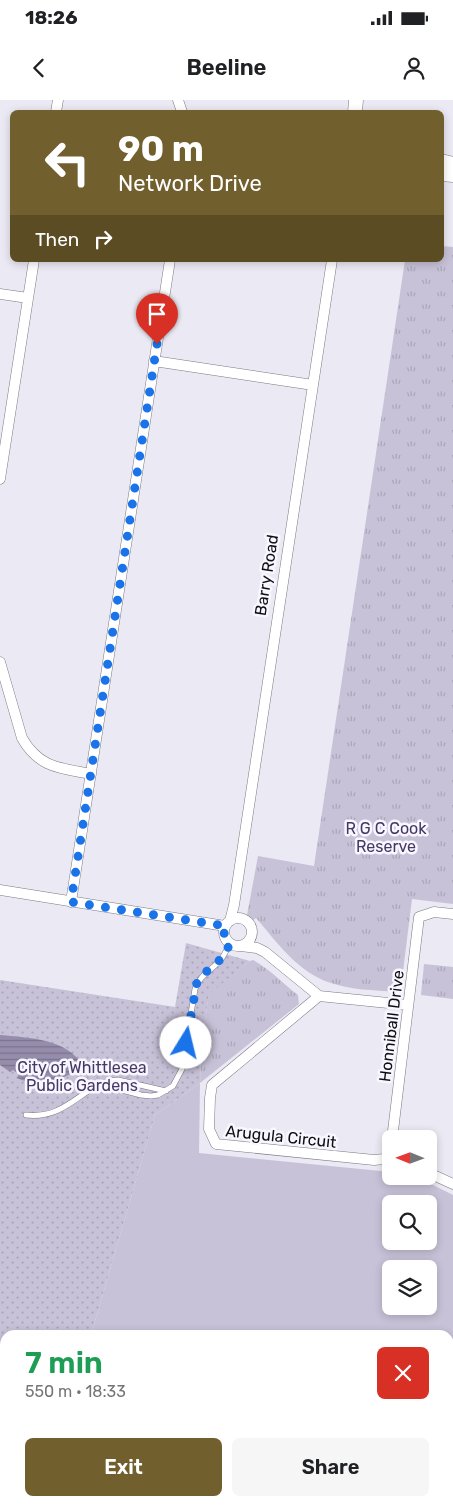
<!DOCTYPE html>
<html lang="en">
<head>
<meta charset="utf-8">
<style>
	:root { --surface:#fff; --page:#f6f6f6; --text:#202124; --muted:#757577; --accent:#725f2e }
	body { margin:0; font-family:Rubik,sans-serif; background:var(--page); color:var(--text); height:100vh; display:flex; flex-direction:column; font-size:19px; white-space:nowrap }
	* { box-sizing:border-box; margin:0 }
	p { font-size:16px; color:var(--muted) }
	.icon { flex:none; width:28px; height:28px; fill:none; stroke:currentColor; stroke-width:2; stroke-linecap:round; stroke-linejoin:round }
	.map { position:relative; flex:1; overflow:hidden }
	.details { position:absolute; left:0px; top:1230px; width:454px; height:176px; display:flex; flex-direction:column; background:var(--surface); border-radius:15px 15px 0 0; box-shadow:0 2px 8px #0003 }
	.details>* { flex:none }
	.hud { position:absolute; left:10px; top:10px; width:434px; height:152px; border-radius:8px; box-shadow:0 2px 8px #0003; background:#725f2e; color:#fff; overflow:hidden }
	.needle { width:32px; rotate:271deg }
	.fabs { position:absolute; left:382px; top:1030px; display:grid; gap:10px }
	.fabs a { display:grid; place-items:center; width:55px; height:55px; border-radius:8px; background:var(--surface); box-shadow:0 2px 8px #0003; font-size:25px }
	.pin { position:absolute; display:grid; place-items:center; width:42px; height:42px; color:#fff; margin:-51px -21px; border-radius:50% 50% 50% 0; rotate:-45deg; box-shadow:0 0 5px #0007 }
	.pin .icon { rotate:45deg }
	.me { position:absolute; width:55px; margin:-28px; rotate:9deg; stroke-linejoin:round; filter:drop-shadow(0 0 4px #0008) }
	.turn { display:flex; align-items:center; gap:18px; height:105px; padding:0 25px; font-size:22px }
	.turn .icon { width:65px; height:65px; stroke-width:2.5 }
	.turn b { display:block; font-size:35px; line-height:42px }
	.then { display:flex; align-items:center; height:48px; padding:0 25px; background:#0003; gap:10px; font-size:19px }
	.round { display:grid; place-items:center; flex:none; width:52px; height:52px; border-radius:8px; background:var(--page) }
	.head { display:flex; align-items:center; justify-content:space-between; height:85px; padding:0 25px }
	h1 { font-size:30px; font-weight:600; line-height:38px; color:#1e9e55 }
	.cta { display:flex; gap:10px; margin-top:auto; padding:10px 25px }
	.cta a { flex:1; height:58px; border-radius:8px; background:var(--accent); color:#fff; font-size:20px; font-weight:600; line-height:58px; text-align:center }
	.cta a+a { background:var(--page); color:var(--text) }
	.status { display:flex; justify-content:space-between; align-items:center; height:35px; padding:0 25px; background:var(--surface); direction:ltr }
	.status svg { height:14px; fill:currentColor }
	header { display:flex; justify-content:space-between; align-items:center; height:65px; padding:0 25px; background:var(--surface); font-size:22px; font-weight:600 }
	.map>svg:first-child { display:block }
</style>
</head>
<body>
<div class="status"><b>18:26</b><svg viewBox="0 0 49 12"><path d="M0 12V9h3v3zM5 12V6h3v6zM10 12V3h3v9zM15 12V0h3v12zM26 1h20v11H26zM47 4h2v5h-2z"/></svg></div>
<header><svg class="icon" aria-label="back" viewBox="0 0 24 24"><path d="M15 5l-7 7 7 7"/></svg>Beeline<svg class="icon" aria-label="person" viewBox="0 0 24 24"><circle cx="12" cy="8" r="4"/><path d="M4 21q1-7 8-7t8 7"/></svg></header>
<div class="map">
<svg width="453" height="1406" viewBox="0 0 453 1406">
	<defs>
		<pattern id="park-tufts" width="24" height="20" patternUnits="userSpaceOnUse" patternTransform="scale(1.25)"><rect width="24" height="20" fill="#c8c2d8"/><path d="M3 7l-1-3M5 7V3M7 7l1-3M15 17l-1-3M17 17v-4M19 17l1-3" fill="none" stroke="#aba6b8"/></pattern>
		<pattern id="garden-dots" width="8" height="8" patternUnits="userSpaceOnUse" patternTransform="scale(1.25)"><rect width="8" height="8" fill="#c8c2d8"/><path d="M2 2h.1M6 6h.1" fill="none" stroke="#aba6b8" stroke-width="1.8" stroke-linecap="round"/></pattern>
		<pattern id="water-rules" width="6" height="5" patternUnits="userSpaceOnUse" patternTransform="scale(1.25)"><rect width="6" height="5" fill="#968dac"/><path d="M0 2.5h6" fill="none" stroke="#79728b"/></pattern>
	</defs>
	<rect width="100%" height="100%" fill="#ebe9f3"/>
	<!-- grass -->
	<path fill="#c8c2d8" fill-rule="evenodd" d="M200,983l-1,70 192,19v4h24l38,19v269l-4,1v-130h-358l64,-220zM391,1104h38v37h-38zM391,1169h38v37h-38z
		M5,1350v51h304l-22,5h-287v-51z"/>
	<!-- park -->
	<path fill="url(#park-tufts)" d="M441,146l12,1v657l-41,-5 -11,89 -5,4c-22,-2 -45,-2 -65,-9 -33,-10 -54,-41 -75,-65l-11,8 13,-70 56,10 91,-606h36z
		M253,860c17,9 30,24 45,35l1,9 -99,79 1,-34 8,-56 41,-32z
		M424,864l29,3v32l-32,-4z"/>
	<!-- garden -->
	<path fill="url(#garden-dots)" d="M186,843l64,18 -41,33 -8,55 -1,34 -45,32 -64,220h-86v115l-5,5v-475l175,27z"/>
	<!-- water -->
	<path fill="url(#water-rules)" d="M0,935c30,3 67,3 84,32 -22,12 -42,22 -67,11l2,-4 -6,-4 -3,2 -10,-7z"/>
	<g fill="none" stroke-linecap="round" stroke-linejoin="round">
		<defs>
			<path id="lane" d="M99,987l15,1 27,7 10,1 7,-1 15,-9 9,-17 13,-80c5,-15 18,-19 27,-31 3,-4 5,-10 8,-14
				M26,1015c43,5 57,-33 92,-35l48,11"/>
			<path id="street" d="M178,0l4,12
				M56,12l2,-12
				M0,194l28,4
				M154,261l159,24
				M0,379l34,-219
				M0,562l22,76c17,30 38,30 69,36
				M0,790l225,36
				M71,802l99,-642
				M224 832a14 14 0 1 1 28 0a14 14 0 1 1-28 0Z
				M230,821l4,-16 98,-645
				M241,846l16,2 8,4 54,44 89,9
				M319,896l-107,89 -2,13 -1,31 7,15 158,16 10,-1 7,-3
				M392,1039l27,-222 15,-5 19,2
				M429,1073l24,11"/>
			<path id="secondary" d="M355,12l1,-12
				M441,61l12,3
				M441,74l12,1"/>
			<path id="highway" d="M449,1391l4,-2
				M398,1406l17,-5"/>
		</defs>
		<!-- lane casing -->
		<use href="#lane" stroke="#7b7982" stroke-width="6"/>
		<!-- street casing -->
		<use href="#street" stroke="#7b7982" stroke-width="11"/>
		<!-- secondary casing -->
		<use href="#secondary" stroke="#7b7982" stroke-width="15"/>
		<!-- highway casing -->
		<use href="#highway" stroke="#7b7982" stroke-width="20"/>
		<!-- lane -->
		<use href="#lane" stroke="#fff" stroke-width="5"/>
		<!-- street -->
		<use href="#street" stroke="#fff" stroke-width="10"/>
		<!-- secondary -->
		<use href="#secondary" stroke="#fff" stroke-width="14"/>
		<!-- highway -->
		<use href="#highway" stroke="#fff" stroke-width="19"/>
	</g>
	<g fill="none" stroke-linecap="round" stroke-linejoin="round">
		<!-- route -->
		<path stroke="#1a73e8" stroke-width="9" stroke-dasharray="0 16.2" d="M157,244l-86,558 155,24 -2,8 6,10 -8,14 -16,14 -9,10 -11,61"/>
	</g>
	<g text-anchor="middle" stroke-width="5" stroke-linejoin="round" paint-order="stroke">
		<!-- street labels -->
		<g font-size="16" fill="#0e0e11" stroke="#f8f6fe">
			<text transform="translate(266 475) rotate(-81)" y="6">Barry Road</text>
			<text transform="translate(391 926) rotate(-83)" y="6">Honniball Drive</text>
			<text transform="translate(281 1036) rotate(6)" y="6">Arugula Circuit</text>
		</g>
		<!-- park labels -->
		<g font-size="16" fill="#463764" stroke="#f8f6fe">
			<text x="386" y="734">R G C Cook<tspan x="386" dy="18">Reserve</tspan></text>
			<text x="82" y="973">City of Whittlesea<tspan x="82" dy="18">Public Gardens</tspan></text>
		</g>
	</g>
</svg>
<div class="fabs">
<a><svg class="needle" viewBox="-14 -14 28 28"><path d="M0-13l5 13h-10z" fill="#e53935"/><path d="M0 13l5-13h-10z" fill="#757577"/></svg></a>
<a><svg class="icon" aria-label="search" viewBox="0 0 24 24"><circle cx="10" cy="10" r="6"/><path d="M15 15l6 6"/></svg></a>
<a><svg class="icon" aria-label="layers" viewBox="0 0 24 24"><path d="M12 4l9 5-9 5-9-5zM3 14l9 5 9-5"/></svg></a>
</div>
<div class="pin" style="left:157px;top:244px;background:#d93025"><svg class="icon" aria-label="arrive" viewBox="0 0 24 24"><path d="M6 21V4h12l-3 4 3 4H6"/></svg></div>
<svg class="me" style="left:186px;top:943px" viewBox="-20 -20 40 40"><circle r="19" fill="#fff"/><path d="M0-13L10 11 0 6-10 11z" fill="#1a73e8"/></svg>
<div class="hud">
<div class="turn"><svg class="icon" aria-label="left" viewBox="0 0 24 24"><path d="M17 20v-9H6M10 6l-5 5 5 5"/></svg><div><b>90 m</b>Network Drive</div></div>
<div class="then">Then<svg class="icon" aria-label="right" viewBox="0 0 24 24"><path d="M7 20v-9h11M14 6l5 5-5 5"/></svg></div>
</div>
<section class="details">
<div class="head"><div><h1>7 min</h1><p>550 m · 18:33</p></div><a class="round" style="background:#d93025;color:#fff"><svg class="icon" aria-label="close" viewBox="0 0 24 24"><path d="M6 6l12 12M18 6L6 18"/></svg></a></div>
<div class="cta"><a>Exit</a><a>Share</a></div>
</section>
</div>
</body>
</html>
